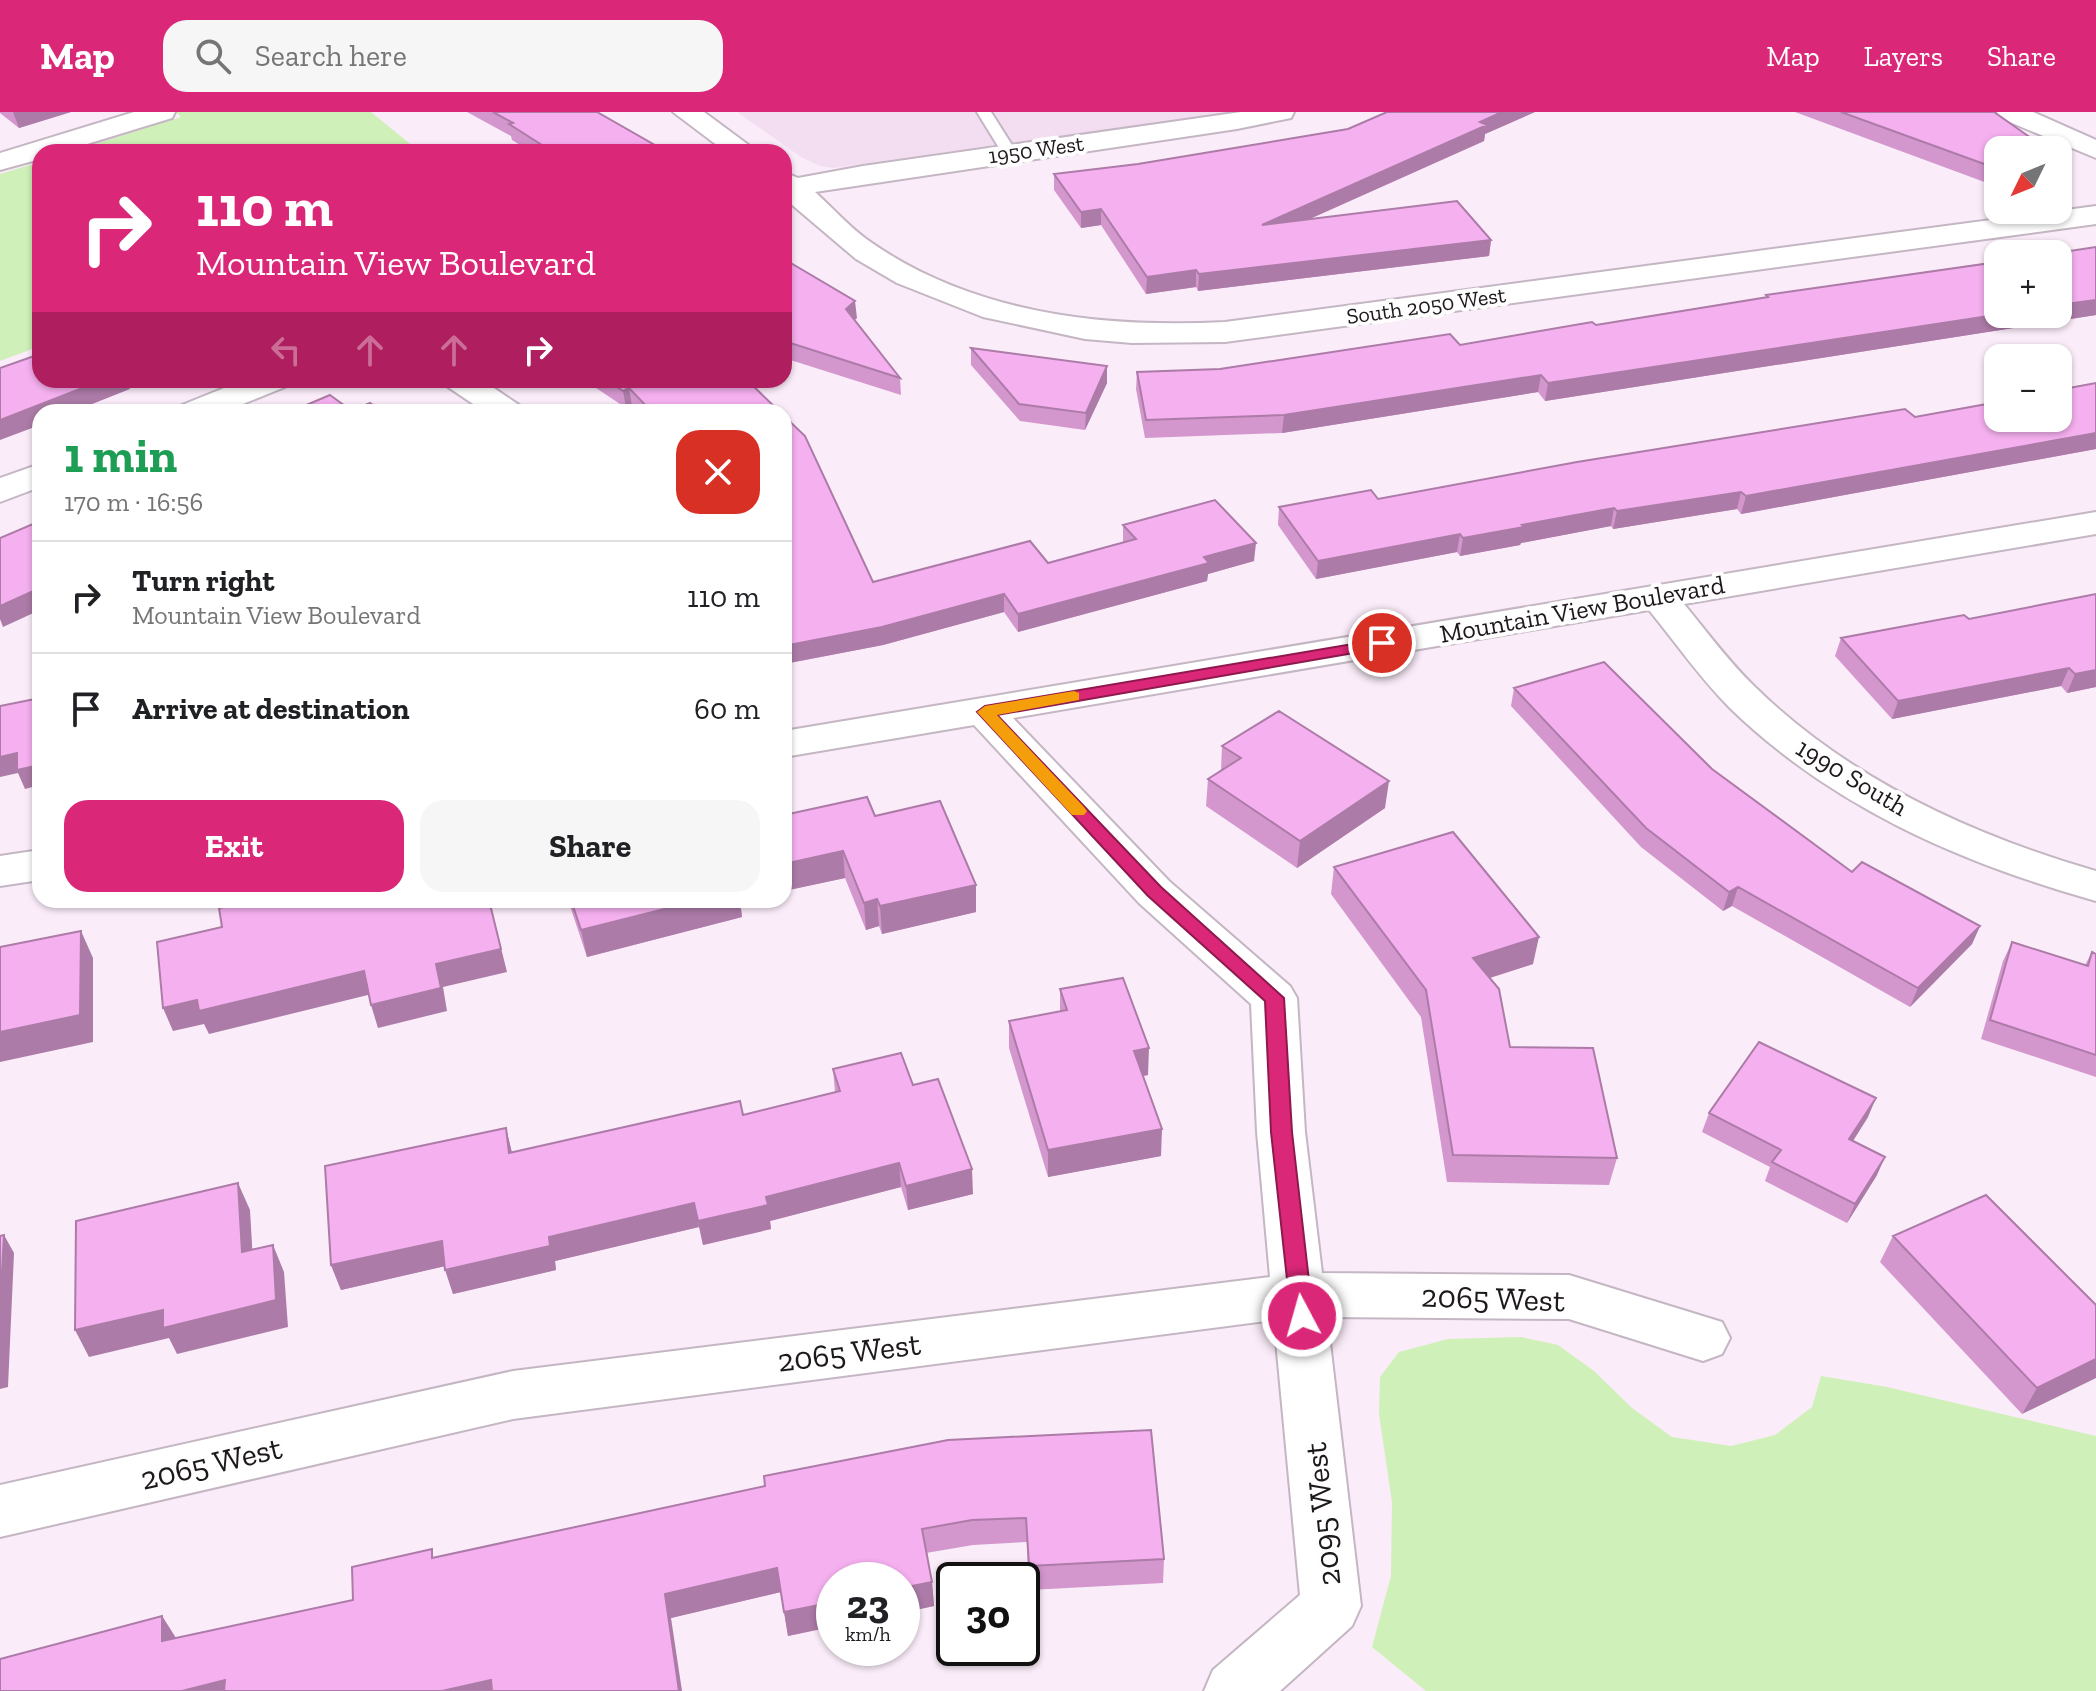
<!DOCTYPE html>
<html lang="en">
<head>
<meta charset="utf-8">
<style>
	:root { --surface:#fff; --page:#f6f6f6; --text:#202124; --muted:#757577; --line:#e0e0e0; --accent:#db2777 }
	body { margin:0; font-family:"Zilla Slab",serif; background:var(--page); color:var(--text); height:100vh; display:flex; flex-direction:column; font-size:30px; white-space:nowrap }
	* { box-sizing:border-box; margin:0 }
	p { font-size:26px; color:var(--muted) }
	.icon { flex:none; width:44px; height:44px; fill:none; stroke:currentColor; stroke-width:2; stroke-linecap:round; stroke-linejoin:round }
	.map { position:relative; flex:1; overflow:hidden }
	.drawer { position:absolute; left:32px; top:292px; width:760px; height:504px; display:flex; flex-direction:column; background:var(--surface); border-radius:24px; box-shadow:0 2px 6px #0004 }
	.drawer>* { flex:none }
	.hud { position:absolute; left:32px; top:32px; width:760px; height:244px; border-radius:24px; box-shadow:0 2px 6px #0004; background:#db2777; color:#fff; overflow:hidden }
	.needle { width:52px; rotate:227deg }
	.tools { position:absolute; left:1984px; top:24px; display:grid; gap:16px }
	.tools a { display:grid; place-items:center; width:88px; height:88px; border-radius:16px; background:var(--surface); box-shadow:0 2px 6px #0004; font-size:40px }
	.speed { position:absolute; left:816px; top:1450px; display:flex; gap:16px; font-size:40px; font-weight:700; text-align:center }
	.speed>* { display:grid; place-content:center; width:104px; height:104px; border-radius:50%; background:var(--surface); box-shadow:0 2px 6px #0004; line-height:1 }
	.speed small { font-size:20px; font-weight:400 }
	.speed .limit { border:4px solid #111; border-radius:12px; background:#fff; color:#111 }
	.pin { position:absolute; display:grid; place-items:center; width:68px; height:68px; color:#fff; margin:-34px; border:4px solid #fff; border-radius:50%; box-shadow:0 2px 8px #0007 }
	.me { position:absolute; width:88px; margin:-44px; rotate:354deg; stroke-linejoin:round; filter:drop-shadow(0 0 6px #0008) }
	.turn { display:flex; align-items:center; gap:28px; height:168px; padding:0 32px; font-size:36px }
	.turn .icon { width:104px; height:104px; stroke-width:2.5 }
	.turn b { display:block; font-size:56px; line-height:68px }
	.lanes { display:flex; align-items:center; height:76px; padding:0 32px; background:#0003; justify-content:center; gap:40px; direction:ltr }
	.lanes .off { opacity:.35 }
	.round { display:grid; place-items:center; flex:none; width:84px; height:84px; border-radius:24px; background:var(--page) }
	.summary { display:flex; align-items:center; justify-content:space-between; height:136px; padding:0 32px }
	h1 { font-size:48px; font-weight:800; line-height:60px; color:#1e9e55 }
	.primary-button { display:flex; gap:16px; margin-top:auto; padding:16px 32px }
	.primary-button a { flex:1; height:92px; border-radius:24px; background:var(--accent); color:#fff; font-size:32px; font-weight:800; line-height:92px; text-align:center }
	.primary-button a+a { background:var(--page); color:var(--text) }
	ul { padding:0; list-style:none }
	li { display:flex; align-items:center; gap:24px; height:112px; padding:0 32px; border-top:2px solid var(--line) }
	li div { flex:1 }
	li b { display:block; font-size:30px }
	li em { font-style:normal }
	header { display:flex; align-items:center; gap:48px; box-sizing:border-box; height:112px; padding:0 40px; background:var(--accent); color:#fff }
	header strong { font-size:38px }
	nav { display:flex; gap:44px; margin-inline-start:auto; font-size:28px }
	.search { width:560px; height:72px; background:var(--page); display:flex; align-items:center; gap:20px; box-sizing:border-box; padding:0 28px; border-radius:24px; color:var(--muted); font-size:30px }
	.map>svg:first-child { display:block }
</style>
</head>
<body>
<header>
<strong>Map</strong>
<div class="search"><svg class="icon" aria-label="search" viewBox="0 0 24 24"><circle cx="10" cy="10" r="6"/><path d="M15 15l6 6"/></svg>Search here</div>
<nav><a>Map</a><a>Layers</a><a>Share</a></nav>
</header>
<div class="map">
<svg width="2096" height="1579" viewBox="0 0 2096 1579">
	<rect width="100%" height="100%" fill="#faecf9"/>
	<!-- built -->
	<path fill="#f3def1" d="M737,0h494l-397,56 -14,-2 -19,-9z"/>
	<!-- green -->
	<path fill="#cff0b8" d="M176,0h195l49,40h-350l111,-35z
		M40,50v184l-40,15v-187z
		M1521,1225l37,8 36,26 38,37 40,29 59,9 44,-11 37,-28 9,-31 66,11 209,49v255h-670l-54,-44 19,-71 1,-74 -13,-88 1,-37 19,-25 49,-13z"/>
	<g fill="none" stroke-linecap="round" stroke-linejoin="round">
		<defs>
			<path id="lane" d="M977,0h14l26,41 -3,3h-10z"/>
			<path id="street" d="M134,0h41l-3,6 -111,34h-21v7l-40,11v-17z
				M673,0h31l54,40h-32z
				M1241,0h53l-3,6 -54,11 -422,63c18,16 34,35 54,49 104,73 233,87 356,81l871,-116v18l-871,118 -93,1 -47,-4 -102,-22 -86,-34 -41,-24 -72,-61v-26l14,6 65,-12z
				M1997,0h36l63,28v18l-96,-40z
				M244,268h45l-4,7 -62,25h-46l5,-7z
				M444,268h38l37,25 5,7h-39l-37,-25z
				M40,352v23l-40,15v-24z
				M2096,400v22l-412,70c23,28 45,58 71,83 94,92 216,148 341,184v30c-135,-38 -264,-94 -366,-193 -30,-30 -54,-65 -81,-98l-636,108 156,163 121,105 7,12 8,134 17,141 247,2 153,47 8,16 -8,16 -19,7 -134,-42 -242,-2 34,289 -9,20 -72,65h-76l9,-21 87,-75 -26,-275 -761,99 -513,118v-52l513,-114 757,-94 -13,-145 -6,-128 -112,-101 -165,-178 -190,32v-26z
				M40,738v30l-40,6v-30z"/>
		</defs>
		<!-- lane casing -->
		<use href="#lane" stroke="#c4b6c3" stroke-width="4"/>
		<!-- street casing -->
		<use href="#street" stroke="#c4b6c3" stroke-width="4"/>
		<!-- lane -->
		<use href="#lane" fill="#fff" fill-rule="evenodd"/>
		<!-- street -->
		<use href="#street" fill="#fff" fill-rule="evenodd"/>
	</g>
	<!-- wall -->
	<path fill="#d397ce" d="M0,0h71l-52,16 -19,-15z
		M467,0h130l70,40h-136l-19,-12 -1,-4z
		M1387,0h148l-50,22 -1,7 -174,78 181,21 -2,16 -291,35 -2,-4 -50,7 -45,-69 -20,3 -27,-38v-16l84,-10 210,-35z
		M1795,0h199l4,38v37z
		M2096,135v68l-551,86 -7,-9 -256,41 -137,5 -9,-49 1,-17 83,-3 240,-24 136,-20 170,-28v-2z
		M784,147l73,59 -3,2 46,58 1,17 -117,-37z
		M971,236l136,18v17l-22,47 -65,-9 -49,-56z
		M584,268h163l33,32h-142l-6,-6 -6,2z
		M2096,271v66l-355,65 -4,-5 -124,20 -2,-3 -90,17 -1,2 -60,11 -3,-4 -141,27 -38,-54 1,-18 99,-8 537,-82z
		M784,304l89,166 175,-19 75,-20v-18l131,36 -46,13 -1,7 -189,51 -14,-20 -121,33 -99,19z
		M2096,482v93l-29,6 -6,-7 -169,33 -57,-63 6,-18 128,-19z
		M1514,576l198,81 140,103 128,54 -8,18 -62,63 -178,-101 -9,5 -82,-64 -130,-141z
		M1222,634l163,62 -88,60 -91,-62 2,-27 13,-8z
		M784,703l91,1 101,96 -94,22 -3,-8 -13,4 -21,-52 -61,13z
		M1334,755l199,97 -44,14 21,69 107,111 -8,27 -162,-3 -26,-165 -90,-123z
		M568,788h177l-5,1 2,16 -155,40z
		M2012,830l73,23 7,-13 4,2v123l-115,-38 22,-78z
		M1060,877l88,86 -5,1 18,80 -113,21 -39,-129v-27l51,-10z
		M833,957l80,16 60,109 -65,16 -7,-23 -131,34 1,8 -68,16 -4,-18 -144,34 1,9 -103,24 -8,-28 -104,24 -10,-25 175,-137 6,25 231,-38 92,-23z
		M1709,1001l159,4 -15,24 24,34 -30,48 -82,-42 5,-14 -68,-35z
		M1893,1124l203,69 -74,109 -142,-152z
		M948,1328l216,119 -1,24 -134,7 -2,-48 -54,3 -47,8 6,29 2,24 -146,30 -7,-44 -110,26 -671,73 162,-75 14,22 177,-38 82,-43 330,-71z"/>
	<!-- shaded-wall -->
	<path fill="#ac7ba7" d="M13,0h58l-52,16z
		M1502,0h33l-50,22 -1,7 -224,100 2,-16z
		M2067,51l-6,16 -3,1v-16z
		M1101,97v16l-20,3v-16z
		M1491,128l-2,16 -291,35 1,-17z
		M1196,158v17l-50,7 1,-17z
		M2096,188v15l-551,86 3,-18 454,-69h56v-9z
		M855,189l2,17 -10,8 -1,-17z
		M1107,254v17l-22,47 1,-17z
		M1541,263l-3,17 -256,41 2,-18z
		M103,268h24l3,9 -58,23h-32v13l-40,15v-20z
		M629,276l3,18 -6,2 -3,-17z
		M2096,321v16l-355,65 5,-18z
		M1741,380l-4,17 -124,20 4,-18z
		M1614,396l-3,18 -90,17 -1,2 -60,11 3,-18 59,-13z
		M1460,422l-3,18 -141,27 2,-18z
		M1256,431l-2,18 -46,13 -1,7 -189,51v-18l186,-57z
		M40,476v22l-37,17 -3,-8v-13z
		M1004,482v18l-121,33 -99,19v-18z
		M2069,556l-8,18 -169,33 6,-18z
		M2096,558v17l-29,6 8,-19z
		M17,641l23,12v20l-15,4 -7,-16 -18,4v-20z
		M1389,669l-4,27 -88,60 3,-27z
		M843,739l2,27 -61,13v-27z
		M976,773v27l-94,22 -2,-28z
		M1738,775l-6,19 -9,5 6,-19z
		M877,787l2,27 -13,4 -2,-27z
		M489,788l18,72 -64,15 4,24 -69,17 -7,-23 65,-41z
		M700,788h45l-5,1 2,16 -155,40 -6,-27z
		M1980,814l-8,18 -62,63 8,-19z
		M81,819l12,27v84l-93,20v-30z
		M1539,825l-6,27 -65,21 5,-27z
		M364,859l8,23 -163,40 -5,-10 -31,7 -10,-23 34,-8z
		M1149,936l-1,27 -15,3 1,-27z
		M1876,986l-8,19 -26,41 7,-19z
		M506,1016l6,25h-3z
		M1162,1017l-1,27 -113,21v-27z
		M1885,1045l-8,18 -30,48 8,-19z
		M899,1051l2,24 -131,34 1,8 -68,16 -5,-24 68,-24z
		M972,1057l1,25 -65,16 -2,-24z
		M238,1071l12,27 4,69 -12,-27z
		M694,1091l5,24 -144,34 1,9 -103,24 -8,-24 104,-33z
		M4,1123l10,18 -6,134 -8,2v-80z
		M442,1129l8,24 -109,25 -10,-25z
		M273,1133l11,27 4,55 -111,27 -8,-16 -80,19 -14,-27z
		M2096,1247v19l-74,36 15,-26z
		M777,1456l4,24 -110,26 11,73h-3l-14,-97z
		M932,1470l2,24 -32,7v-25z
		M834,1490v24l-46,10 -4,-24z
		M162,1504l15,24 -15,1z
		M225,1568l6,11h-49z
		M491,1568l4,11h-53z"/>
	<!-- building -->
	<path fill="#f5b0ef" stroke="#ac7ba7" stroke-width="2" d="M493,0h104l70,40h-114l-44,-28 4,-1z
		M1387,0h115l-22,10 7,3 -225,100 195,-24 34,39 -292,34 -3,-4 -49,7 -46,-68 -20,3 -27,-38 84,-10 210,-35z
		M1841,0h153l54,38h-50v19z
		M2058,45l9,6 -9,1z
		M2096,135v53l-38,5v-51h-8z
		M784,147l71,42 -9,8 54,69 -116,-37z
		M1998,150v52h4l-454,69 -7,-8 -257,40 -138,5 -9,-48 83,-3 230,-35 10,11 132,-23 4,3 172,-28 -2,-2z
		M971,236l136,18 -21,47 -67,-9z
		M40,242v26h63l-103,40v-52z
		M607,268h140l33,32h-128l-23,-24 -6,3z
		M2096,271v50l-350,63 -5,-4 -124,19 -3,-3 -92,17 2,2 -61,11 -3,-4 -142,27 -39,-54 92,-17 7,9 199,-37 328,-53 10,8 83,-15v16h60v-28z
		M330,283l22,16 18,-8 13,9h-93z
		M784,304l21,20 68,146 157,-41 18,22 88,-24 -13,-14 92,-25 41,43 -52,14 5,6 -191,51 -14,-20 -122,33 -98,19z
		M40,409v67l-40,18v-68z
		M2096,482v76l-21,4 -6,-6 -171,33 -57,-63 123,-23 5,4z
		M1604,550l108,107 140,103 10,-10 118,64 -62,62 -180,-101 -9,5 -83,-64 -132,-140z
		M40,586v67l-23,5v-17l-17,4v-51z
		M1279,599l110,70 -89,60 -92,-62 33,-21 -19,-12z
		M867,685l8,19 65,-15 36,84 -96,21 -3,-7 -13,4 -21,-52 -59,13v-49z
		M1453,720l86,105 -66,21 26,31 11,58 83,1 24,110 -164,-3 -27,-165 -92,-123z
		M256,788h60l1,2 8,-2h164l12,49 -65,15 5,24 -70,17 -7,-34 -165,40 -2,-11 -34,8 -6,-66 65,-15 -3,-19z
		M571,788h129l-119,30z
		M81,819l-1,84 -80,17v-85z
		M2012,830l76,24 4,-14 4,2v101l-106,-35z
		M1123,866l26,70 -15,3 28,78 -114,21 -39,-129 58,-11 -7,-21z
		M1759,930l117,56 -27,41 36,18 -30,47 -83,-42 9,-12 -72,-37z
		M901,941l12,32 25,-6 34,90 -66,17 -7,-23 -133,34 2,8 -70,16 -4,-18 -145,34 1,9 -105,24 -3,-29 -111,24 -6,-99 181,-38 3,25 231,-52 3,14 97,-24 -7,-22z
		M238,1071l4,69 31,-7 3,55 -113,28v-18l-88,20 1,-109z
		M1986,1083l110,110v54l-59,29 -144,-152z
		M4,1123l-4,74v-73z
		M1151,1318l13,129 -135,7 -3,-48 -54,2 -50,9 10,53 -30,6v-8h-68v22l-50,10 -7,-44 -112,26 14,97h-187l-1,-11 -49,11h-218l1,-11 -43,11h-182v-32l162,-43v25l191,-41 -1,-33 80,-18v9l333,-72 -1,-10 184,-36z"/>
	<!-- route -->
	<path fill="#db2777" stroke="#8e194d" stroke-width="2" d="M1382,527l8,4 -2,4 -391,68 164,172 123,111 8,134 21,184 -3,7 -8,3 -7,-3 -4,-7 -20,-184 -6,-131 -117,-105 -171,-184 8,-6z"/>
	<!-- slow -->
	<path fill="#f59e0b" d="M1074,579l5,2v7l-82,15 87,92 3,4 -3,4h-12l-95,-103 8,-6z"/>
	<g text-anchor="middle" stroke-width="8" stroke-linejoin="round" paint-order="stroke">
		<!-- far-street labels -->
		<g font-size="22" fill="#1d181c" stroke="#fefefe">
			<text transform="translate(1036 37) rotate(-8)" y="8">1950 West</text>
			<text transform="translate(1426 193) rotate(-8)" y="8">South 2050 West</text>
		</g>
		<!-- street labels -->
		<g font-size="26" fill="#1d181c" stroke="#fefefe">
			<text transform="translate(1582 497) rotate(-10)" y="9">Mountain View Boulevard</text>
			<text transform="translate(1852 665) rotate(31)" y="9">1990 South</text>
		</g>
		<!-- near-street labels -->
		<g font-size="32" fill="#1d181c" stroke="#fefefe">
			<text transform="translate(1493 1186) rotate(2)" y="11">2065 West</text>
			<text transform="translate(849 1240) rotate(-7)" y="11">2065 West</text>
			<text transform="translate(211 1351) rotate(-13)" y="11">2065 West</text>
			<text transform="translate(1322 1402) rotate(-96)" y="11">2095 West</text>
		</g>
	</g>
</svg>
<div class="tools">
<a><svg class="needle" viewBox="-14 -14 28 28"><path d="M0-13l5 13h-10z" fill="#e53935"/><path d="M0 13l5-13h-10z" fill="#757577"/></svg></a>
<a>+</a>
<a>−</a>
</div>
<div class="speed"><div>23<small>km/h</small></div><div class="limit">30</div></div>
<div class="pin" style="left:1382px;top:531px;background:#d93025"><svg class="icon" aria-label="arrive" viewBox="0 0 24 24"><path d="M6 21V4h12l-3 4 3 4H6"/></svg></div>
<svg class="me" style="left:1302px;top:1204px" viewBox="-20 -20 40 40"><circle r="17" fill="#db2777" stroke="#fff" stroke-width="3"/><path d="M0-11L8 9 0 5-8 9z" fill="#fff"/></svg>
<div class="hud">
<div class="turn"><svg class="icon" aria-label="right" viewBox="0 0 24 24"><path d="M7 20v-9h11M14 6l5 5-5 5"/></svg><div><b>110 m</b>Mountain View Boulevard</div></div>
<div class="lanes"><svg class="icon off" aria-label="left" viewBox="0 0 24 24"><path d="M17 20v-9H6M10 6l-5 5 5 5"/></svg><svg class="icon off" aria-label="ahead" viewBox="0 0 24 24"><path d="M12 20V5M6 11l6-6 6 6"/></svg><svg class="icon off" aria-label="ahead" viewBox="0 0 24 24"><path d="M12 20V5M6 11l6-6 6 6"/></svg><svg class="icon" aria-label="right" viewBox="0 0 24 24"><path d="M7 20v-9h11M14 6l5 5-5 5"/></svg></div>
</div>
<section class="drawer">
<div class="summary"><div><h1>1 min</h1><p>170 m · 16:56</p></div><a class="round" style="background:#d93025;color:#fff"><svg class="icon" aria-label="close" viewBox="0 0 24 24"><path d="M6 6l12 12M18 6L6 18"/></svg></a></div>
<ul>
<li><svg class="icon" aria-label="right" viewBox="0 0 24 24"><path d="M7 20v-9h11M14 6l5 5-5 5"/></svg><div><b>Turn right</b><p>Mountain View Boulevard</p></div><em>110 m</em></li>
<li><svg class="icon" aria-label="arrive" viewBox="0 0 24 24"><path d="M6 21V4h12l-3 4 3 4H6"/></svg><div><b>Arrive at destination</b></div><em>60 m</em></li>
</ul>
<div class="primary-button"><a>Exit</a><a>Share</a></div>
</section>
</div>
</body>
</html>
